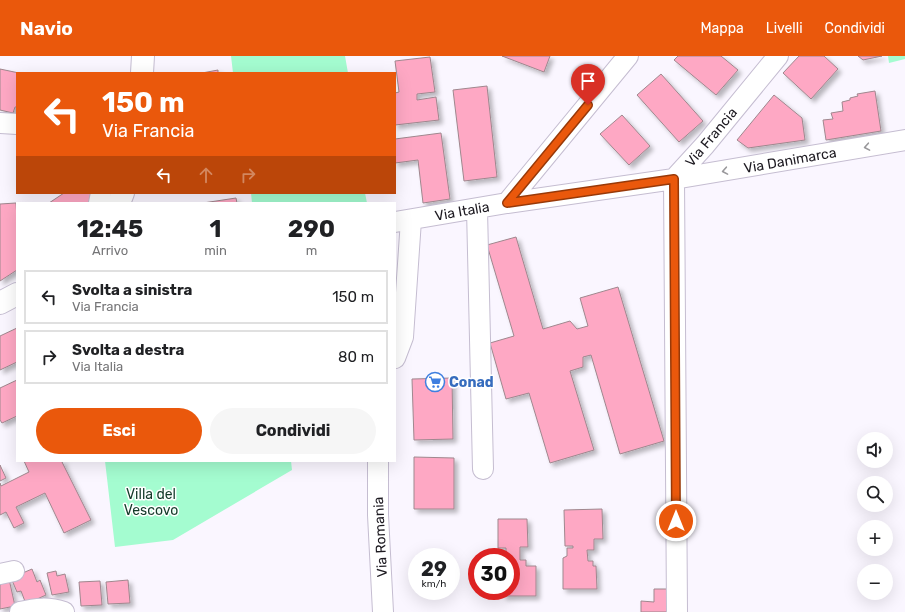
<!DOCTYPE html>
<html lang="it">
<head>
<meta charset="utf-8">
<style>
	:root { --surface:#fff; --page:#f6f6f6; --text:#202124; --muted:#757577; --line:#e0e0e0; --accent:#ea580c }
	body { margin:0; font-family:Rubik,sans-serif; background:var(--page); color:var(--text); height:100vh; display:flex; flex-direction:column; font-size:15px; white-space:nowrap }
	* { box-sizing:border-box; margin:0 }
	p { font-size:13px; color:var(--muted) }
	.icon { flex:none; width:22px; height:22px; fill:none; stroke:currentColor; stroke-width:2; stroke-linecap:round; stroke-linejoin:round }
	.map { position:relative; flex:1; overflow:hidden }
	.sheet { position:absolute; left:16px; top:146px; width:380px; height:260px; display:flex; flex-direction:column; background:var(--surface); border-radius:0px; box-shadow:0 4px 16px #0002 }
	.sheet>* { flex:none }
	.hud { position:absolute; left:16px; top:16px; width:380px; height:122px; border-radius:0px; box-shadow:0 4px 16px #0002; background:#ea580c; color:#fff; overflow:hidden }
	.buttons { position:absolute; left:857px; top:376px; display:grid; gap:8px }
	.buttons a { display:grid; place-items:center; width:36px; height:36px; border-radius:50%; background:var(--surface); box-shadow:0 4px 16px #0002; font-size:20px }
	.speed { position:absolute; left:408px; top:492px; display:flex; gap:8px; font-size:20px; font-weight:700; text-align:center }
	.speed>* { display:grid; place-content:center; width:52px; height:52px; border-radius:50%; background:var(--surface); box-shadow:0 4px 16px #0002; line-height:1 }
	.speed small { font-size:10px; font-weight:400 }
	.speed .limit { border:6px solid #d22; background:#fff; color:#111 }
	.pin { position:absolute; display:grid; place-items:center; width:34px; height:34px; color:#fff; margin:-41px -17px; border-radius:50% 50% 50% 0; rotate:-45deg; box-shadow:0 0 4px #0007 }
	.pin .icon { rotate:45deg }
	.me { position:absolute; width:44px; margin:-22px; rotate:0deg; stroke-linejoin:round; filter:drop-shadow(0 0 3px #0008) }
	.turn { display:flex; align-items:center; gap:14px; height:84px; padding:0 20px; font-size:18px }
	.turn .icon { width:52px; height:52px; stroke-width:2.5 }
	.turn b { display:block; font-size:28px; line-height:34px }
	.lanes { display:flex; align-items:center; height:38px; padding:0 20px; background:#0003; justify-content:center; gap:20px; direction:ltr }
	.lanes .off { opacity:.35 }
	.eta { display:flex; justify-content:space-evenly; align-items:center; height:68px; text-align:center }
	.eta b { font-size:24px; font-weight:700; line-height:28px }
	.action { display:flex; gap:8px; margin-top:auto; padding:8px 20px }
	.action a { flex:1; height:46px; border-radius:24px; background:var(--accent); color:#fff; font-size:16px; font-weight:700; line-height:46px; text-align:center }
	.action a+a { background:var(--page); color:var(--text) }
	ul { padding:0; list-style:none }
	li { display:flex; align-items:center; gap:12px; height:54px; margin:0 8px 6px; padding:0 12px; border:2px solid var(--line); border-radius:0px }
	li div { flex:1 }
	li b { display:block; font-size:15px }
	li em { font-style:normal }
	header { display:flex; align-items:center; gap:24px; box-sizing:border-box; height:56px; padding:0 20px; background:var(--accent); color:#fff }
	header strong { font-size:19px }
	nav { display:flex; gap:22px; margin-inline-start:auto; font-size:14px }
	.map>svg:first-child { display:block }
</style>
</head>
<body>
<header>
<strong>Navio</strong>
<nav><a>Mappa</a><a>Livelli</a><a>Condividi</a></nav>
</header>
<div class="map">
<svg width="905" height="556" viewBox="0 0 905 556">
	<defs>
		<filter id="shadow"><feDropShadow dx="3.5" dy="3.5" stdDeviation="2" flood-color="#0004"/></filter>
	</defs>
	<rect width="100%" height="100%" fill="#faf6ff"/>
	<!-- green -->
	<path fill="#a4fcd0" d="M231,0h114l3,17h-115z
		M888,0h17v3l-16,4z
		M251,137h114l2,10h-115z
		M105,405h186l1,9 -119,70 -58,7z"/>
	<!-- building -->
	<path fill="#fea8c4" stroke="#9f878e" filter="url(#shadow)" d="M502,0h48l-6,16z
		M678,0h43l17,14 -22,25 -42,-35z
		M799,0h25l14,13 -27,30 -28,-26z
		M858,0h24l-19,4z
		M430,1l5,35 -18,2v6l19,-3 3,23 -44,5v-32l4,-1 -4,-31z
		M0,13l19,4h-2v34h-2l-2,6 -13,-3z
		M218,14v3h-16z
		M661,18l42,47 -24,21 -42,-47z
		M487,30l10,91 -33,4 -11,-91z
		M875,35l6,40 -55,9 -3,-20 10,-1 -2,-6 12,-2 -1,-9 8,-2v-2l8,-2 -1,-2z
		M774,39l28,23 3,22 -57,8 -11,-8z
		M622,59l28,31 -21,19 -29,-31z
		M441,77l9,66 -27,4 -5,-43 -23,3v-24z
		M64,137h32l-2,10h-45z
		M236,142l1,5h-34z
		M16,147l1,15v52l-17,11v-77z
		M516,181l27,92 27,-8 7,8 11,-3 -8,-28 38,-11 46,154 -44,13 -29,-99 -8,2v10l-13,4 24,79 -44,13 -21,-70 -23,6 -16,-56 24,-7 -27,-91z
		M17,272v34l-17,8v-34z
		M452,322l1,61 -39,1 -2,-61z
		M17,324v36l-15,7 -2,-3v-32z
		M414,401l40,1v51h-40z
		M24,405h41l-3,1 29,58 -27,13 -19,-40 -29,14 8,16 -10,5 -8,-16 -6,3v-32l1,3 28,-14z
		M0,409l6,13 -6,3z
		M602,453l1,30h-9v11h-7l1,11h5v5h3l1,23h-34v-31l4,-2v-8h6v-2h-8l-1,-36z
		M498,463h29l1,28h-8v13h6v6h10v30h-33v-5h8v-34h-5v-9h-8z
		M32,513l5,13 3,-2 6,15 -20,9 -5,-13 -4,1 -6,-14z
		M56,515l1,5 8,-2 4,18 -17,3 -5,-22z
		M9,523l6,27 -15,3v-28z
		M128,524l2,23 -22,1 -2,-22z
		M100,525l2,24 -21,1 -2,-24z
		M654,533h17l4,23h-34v-11l13,1z"/>
	<g fill="none" stroke-linecap="round" stroke-linejoin="round">
		<defs>
			<path id="minor" d="M0,67l17,1
				M99,147l2,-10
				M507,147l167,-24 31,-34 73,-89
				M477,153l6,260
				M395,166l112,-19 121,-147
				M395,302l8,-21 8,-117
				M378,405v54l5,97
				M0,518l14,-3
				M20,556c16,-4 29,-5 44,0
				M677,556l-3,-433 231,-39"/>
			<path id="major" d="M142,17l1,-17
				M119,147l4,-10
				M0,247l17,-9"/>
		</defs>
		<!-- minor casing -->
		<use href="#minor" stroke="#c5bdd1" stroke-width="22"/>
		<!-- major casing -->
		<use href="#major" stroke="#c5bdd1" stroke-width="24"/>
		<!-- minor -->
		<use href="#minor" stroke="#fff" stroke-width="20"/>
		<!-- major -->
		<use href="#major" stroke="#fff" stroke-width="22"/>
	</g>
	<!-- one-way arrows -->
	<defs><path id="oneway-chevron" d="M-2-3.5L2.5 0L-2 3.5" fill="none" stroke-width="1.6" stroke-linecap="round" stroke-linejoin="round"/></defs>
	<g stroke="#99989b">
		<use href="#oneway-chevron" transform="translate(867 91) rotate(170)"/>
		<use href="#oneway-chevron" transform="translate(725 115) rotate(170)"/>
	</g>
	<g fill="none" stroke-linecap="round" stroke-linejoin="round">
		<defs>
			<path id="route" d="M588,49l-81,98 167,-24 2,342"/>
		</defs>
		<!-- route casing -->
		<use href="#route" stroke="#983908" stroke-width="10"/>
		<!-- route -->
		<use href="#route" stroke="#ea580c" stroke-width="7"/>
	</g>
	<!-- icons -->
	<defs>
		<symbol id="supermarket-ring" viewBox="-11 -11 22 22"><circle r="9.5" fill="#fff" stroke="#3f7fe0" stroke-width="1.5"/><path d="M-6-5.5h2.5l.6 2H6L4.5 2H-2.5L-4.4-4H-6ZM-1.5 3.2a1.3 1.3 0 1 0 .1 0ZM3 3.2a1.3 1.3 0 1 0 .1 0Z" fill="#3f7fe0"/></symbol>
	</defs>
	<g fill-rule="evenodd">
		<use href="#supermarket-ring" x="424" y="315" width="22" height="22"/>
	</g>
	<g text-anchor="middle" stroke-width="3" stroke-linejoin="round" paint-order="stroke">
		<!-- street labels -->
		<g font-size="14" fill="#1d1a21" stroke="#fff">
			<text transform="translate(711 81) rotate(-50)" y="5">Via Francia</text>
			<text transform="translate(790 104) rotate(-10)" y="5">Via Danimarca</text>
			<text transform="translate(462 155) rotate(-10)" y="5">Via Italia</text>
			<text transform="translate(380 481) rotate(-93)" y="5">Via Romania</text>
		</g>
		<!-- shop labels -->
		<g font-size="14" font-weight="bold" fill="#366cbe" stroke="#fff" text-anchor="start">
			<text x="449" y="331">Conad</text>
		</g>
		<!-- park labels -->
		<g font-size="14" fill="#133a29" stroke="#fff">
			<text x="151" y="443">Villa del<tspan x="151" dy="16">Vescovo</tspan></text>
		</g>
	</g>
</svg>
<div class="buttons">
<a><svg class="icon" aria-label="sound" viewBox="0 0 24 24"><path d="M4 9h4l5-4v14l-5-4H4zM17 9q2 3 0 6"/></svg></a>
<a><svg class="icon" aria-label="search" viewBox="0 0 24 24"><circle cx="10" cy="10" r="6"/><path d="M15 15l6 6"/></svg></a>
<a>+</a>
<a>−</a>
</div>
<div class="speed"><div>29<small>km/h</small></div><div class="limit">30</div></div>
<div class="pin" style="left:588px;top:49px;background:#d93025"><svg class="icon" aria-label="arrive" viewBox="0 0 24 24"><path d="M6 21V4h12l-3 4 3 4H6"/></svg></div>
<svg class="me" style="left:676px;top:465px" viewBox="-20 -20 40 40"><circle r="17" fill="#ea580c" stroke="#fff" stroke-width="3"/><path d="M0-11L8 9 0 5-8 9z" fill="#fff"/></svg>
<div class="hud">
<div class="turn"><svg class="icon" aria-label="left" viewBox="0 0 24 24"><path d="M17 20v-9H6M10 6l-5 5 5 5"/></svg><div><b>150 m</b>Via Francia</div></div>
<div class="lanes"><svg class="icon" aria-label="left" viewBox="0 0 24 24"><path d="M17 20v-9H6M10 6l-5 5 5 5"/></svg><svg class="icon off" aria-label="ahead" viewBox="0 0 24 24"><path d="M12 20V5M6 11l6-6 6 6"/></svg><svg class="icon off" aria-label="right" viewBox="0 0 24 24"><path d="M7 20v-9h11M14 6l5 5-5 5"/></svg></div>
</div>
<section class="sheet">
<div class="eta">
<div><b>12:45</b><p>Arrivo</p></div>
<div><b>1</b><p>min</p></div>
<div><b>290</b><p>m</p></div>
</div>
<ul>
<li><svg class="icon" aria-label="left" viewBox="0 0 24 24"><path d="M17 20v-9H6M10 6l-5 5 5 5"/></svg><div><b>Svolta a sinistra</b><p>Via Francia</p></div><em>150 m</em></li>
<li><svg class="icon" aria-label="right" viewBox="0 0 24 24"><path d="M7 20v-9h11M14 6l5 5-5 5"/></svg><div><b>Svolta a destra</b><p>Via Italia</p></div><em>80 m</em></li>
</ul>
<div class="action"><a>Esci</a><a>Condividi</a></div>
</section>
</div>
</body>
</html>
